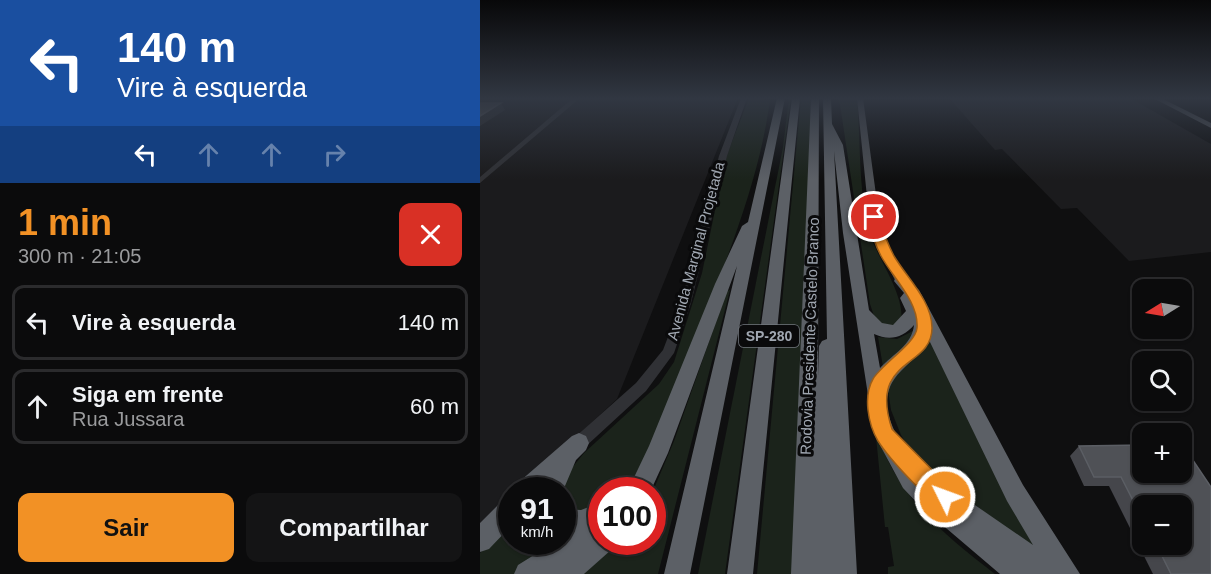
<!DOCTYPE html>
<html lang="pt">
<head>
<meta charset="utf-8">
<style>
	:root { --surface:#0b0b0c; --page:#141415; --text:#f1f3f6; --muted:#9a9b9d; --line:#2b2b2d; --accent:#f29125 }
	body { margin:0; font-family:Arial,sans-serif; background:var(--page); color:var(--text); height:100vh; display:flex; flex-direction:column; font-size:22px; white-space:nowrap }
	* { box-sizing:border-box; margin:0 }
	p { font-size:20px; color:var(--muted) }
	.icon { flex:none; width:33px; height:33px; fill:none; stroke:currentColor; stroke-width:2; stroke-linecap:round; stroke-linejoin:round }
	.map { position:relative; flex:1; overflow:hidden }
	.panel { display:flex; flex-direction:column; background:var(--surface); width:480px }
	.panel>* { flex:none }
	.hud { background:#1a4fa0; color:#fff; overflow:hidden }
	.needle { width:39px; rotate:259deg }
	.fabs { position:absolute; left:652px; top:279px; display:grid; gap:12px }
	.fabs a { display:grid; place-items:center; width:60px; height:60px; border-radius:12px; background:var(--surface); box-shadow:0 2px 4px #0004,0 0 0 2px var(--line); font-size:30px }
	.speed { position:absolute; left:18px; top:477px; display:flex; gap:12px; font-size:30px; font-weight:700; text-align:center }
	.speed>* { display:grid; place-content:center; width:78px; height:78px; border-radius:50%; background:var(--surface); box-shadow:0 2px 4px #0004,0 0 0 2px var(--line); line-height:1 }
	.speed small { font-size:15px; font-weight:400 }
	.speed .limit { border:9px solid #d22; background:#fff; color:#111 }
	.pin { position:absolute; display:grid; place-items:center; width:51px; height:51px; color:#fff; margin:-26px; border:3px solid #fff; border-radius:50%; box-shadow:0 2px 6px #0007 }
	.me { position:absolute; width:66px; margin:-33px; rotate:312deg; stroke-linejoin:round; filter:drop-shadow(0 0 4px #0008) }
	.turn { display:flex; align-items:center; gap:21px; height:126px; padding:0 18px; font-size:27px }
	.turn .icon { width:78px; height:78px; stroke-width:2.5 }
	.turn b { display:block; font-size:42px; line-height:51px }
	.lanes { display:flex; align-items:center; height:57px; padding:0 18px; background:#0003; justify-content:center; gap:30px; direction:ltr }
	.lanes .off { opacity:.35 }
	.round { display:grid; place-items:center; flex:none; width:63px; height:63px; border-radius:12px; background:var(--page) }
	.overview { display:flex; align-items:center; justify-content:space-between; height:102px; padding:0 18px }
	h1 { font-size:36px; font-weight:700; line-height:45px; color:var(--accent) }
	.primary-button { display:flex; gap:12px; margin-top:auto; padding:12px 18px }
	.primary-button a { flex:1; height:69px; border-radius:12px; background:var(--accent); color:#111; font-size:24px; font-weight:700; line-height:69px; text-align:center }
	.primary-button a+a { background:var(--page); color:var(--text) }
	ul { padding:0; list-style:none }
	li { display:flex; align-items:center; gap:18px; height:75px; margin:0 12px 9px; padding:0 6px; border:3px solid var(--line); border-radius:12px }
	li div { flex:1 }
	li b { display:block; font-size:22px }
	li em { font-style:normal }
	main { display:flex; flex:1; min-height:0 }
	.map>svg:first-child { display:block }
</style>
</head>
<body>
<main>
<section class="panel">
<div class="hud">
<div class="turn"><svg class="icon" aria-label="left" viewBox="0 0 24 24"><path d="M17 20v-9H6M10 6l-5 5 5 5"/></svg><div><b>140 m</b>Vire à esquerda</div></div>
<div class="lanes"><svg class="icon" aria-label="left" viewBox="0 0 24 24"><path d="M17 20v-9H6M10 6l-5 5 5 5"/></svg><svg class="icon off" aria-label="ahead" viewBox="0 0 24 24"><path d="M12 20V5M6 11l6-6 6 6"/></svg><svg class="icon off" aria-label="ahead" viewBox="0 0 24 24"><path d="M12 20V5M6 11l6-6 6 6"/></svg><svg class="icon off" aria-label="right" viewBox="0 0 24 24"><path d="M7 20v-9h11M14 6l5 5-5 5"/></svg></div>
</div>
<div class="overview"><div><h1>1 min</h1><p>300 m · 21:05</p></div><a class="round" style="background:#d93025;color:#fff"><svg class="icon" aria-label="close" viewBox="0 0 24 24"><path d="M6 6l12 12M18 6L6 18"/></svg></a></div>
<ul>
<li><svg class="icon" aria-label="left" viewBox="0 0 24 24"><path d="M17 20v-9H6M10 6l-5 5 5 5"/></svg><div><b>Vire à esquerda</b></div><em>140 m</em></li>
<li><svg class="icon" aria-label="ahead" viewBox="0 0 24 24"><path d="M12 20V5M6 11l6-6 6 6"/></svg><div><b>Siga em frente</b><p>Rua Jussara</p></div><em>60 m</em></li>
</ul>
<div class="primary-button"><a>Sair</a><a>Compartilhar</a></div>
</section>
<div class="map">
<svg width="731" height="574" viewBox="0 0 731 574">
	<rect width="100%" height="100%" fill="#0f0f10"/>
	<!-- built -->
	<path fill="#1b1b1d" d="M3,98h255l-121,301 -98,91h-7l-1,7 -31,32v-429z
		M469,98h181l81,46v108l-82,9 -52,-53 -16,1 -59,-60 -7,1z"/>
	<!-- green -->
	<path fill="#1b231b" d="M269,98l21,2c-11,83 -45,162 -74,240 -19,51 -32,112 -73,150h-21l-1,18 -38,6 -1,-24h-4l9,-16 17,-21 75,-69 15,-22 28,-89 24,-116z
		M309,98h2l-66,476h-27l85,-427z
		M321,98h11l-19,476h-36z
		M359,98h18c4,44 1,98 14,139 9,26 35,59 30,87l-19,3 -8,-11 -4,-12z
		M250,290l-72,284h-74l32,-32h36l1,-51 21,-50 53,-150z
		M433,331h6l-36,36 -5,-30 19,2z
		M449,340l108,204 -1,6 -117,-86 -18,-29 -10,-25 -3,-20 4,-13 32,-28z
		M395,427c19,67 67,106 120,147h-107v-7l6,-1 -6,-39h-3z
		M31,517l1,25h50l1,-10 16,-1 -60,43h-39v-21z"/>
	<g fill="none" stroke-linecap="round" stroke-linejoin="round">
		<!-- minor -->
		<path fill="#303135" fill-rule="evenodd" d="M93,98h7l-100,85v-6z
			M261,98h6l-20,58 -36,147 -17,50 -28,38 -62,57 -5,2 -5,-2 -2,-5 2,-5 62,-55 27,-33 18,-47 38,-147z"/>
		<!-- major -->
		<path fill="#4c4f54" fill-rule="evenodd" d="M377,98h6l16,119 6,24 22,40 -6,4 -4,-1 -22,-43 -6,-24z
			M673,98h8l50,25v5z"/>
		<!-- highway -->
		<path fill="#5c6066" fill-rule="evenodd" d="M297,98h8l-95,476h-26l73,-308 -69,187 -17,37h-23l21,-44 66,-162 27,-58 6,-4z
			M312,98h8l-47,476h-26z
			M331,98h8l-1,278 1,-30 3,-5 5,-2 -4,-241h8l1,26 11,21 26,165 13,13 11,2 13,-14 -6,-13 4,-5 -10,-12 2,-4h10l13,13 104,195 57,89h-80l-81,-69 -16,-17 -29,-54 -31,-201 -9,-82 23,423h-66zM434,325c-2,20 -21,29 -34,43l-6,-34c15,7 29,4 40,-9zM448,338l79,163 26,44 -61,-42 -48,-41 -8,-3 -4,2c-18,-29 -40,-61 -11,-90 10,-10 21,-19 27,-33z
			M99,433l7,3 3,7 -3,7 -10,10 -14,33v-3h-46l3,-8 53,-46z
			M32,496v29l-23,24 -9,3v-29l24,-24z
			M122,502v40h12l-3,8 -27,24h-70l4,-9 37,-23h7v-5l6,-4h-6v-24l19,1z"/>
	</g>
	<!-- wall -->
	<path fill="#45464b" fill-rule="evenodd" d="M663,445l68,129h-58l-44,-88h-25l-14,-30 9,-10zM663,506l39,38h-39z"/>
	<!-- shaded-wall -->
	<path fill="#2b2c2f" d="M21,103l4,7 -25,16v-10z"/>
	<!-- building -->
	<path fill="#4f5156" stroke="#5b5e64" stroke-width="1.5" d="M0,103h21l-21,13z
		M702,444l29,43v87h-40l-15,-30h26v-38h-39v14l-22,-43h-27l-15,-31 64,-1v27h39z"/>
	<!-- sky -->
	<linearGradient id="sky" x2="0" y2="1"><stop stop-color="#080809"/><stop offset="0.55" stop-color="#313742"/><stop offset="1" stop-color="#313742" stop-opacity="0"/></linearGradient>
	<rect width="731" height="179" fill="url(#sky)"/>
	<!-- route -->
	<path fill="#f29125" stroke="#9d5e18" stroke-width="1.5" d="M394,214l5,3c4,14 8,26 15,39 13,22 38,45 38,72 0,41 -64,29 -40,101l60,61 3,7 -3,8 -7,3c-18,-7 -57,-51 -67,-67 -10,-17 -15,-45 -5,-62 9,-15 43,-36 44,-51 2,-26 -24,-50 -36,-72 -7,-13 -10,-25 -13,-39z"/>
	<g text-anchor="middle" stroke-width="6" stroke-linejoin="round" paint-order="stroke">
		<!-- shield labels -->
		<rect fill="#0a0a0b" stroke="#73787f" stroke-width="1.5" x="259" y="325" width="60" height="22" rx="4.5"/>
		<g font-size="14" font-weight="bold" fill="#a0a7b1">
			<text x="289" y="341">SP-280</text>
		</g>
		<!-- street labels -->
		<g font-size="15" fill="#a0a7b1" stroke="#0a0a0b">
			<text transform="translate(216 251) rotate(-75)" y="5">Avenida Marginal Projetada</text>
			<text transform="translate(330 336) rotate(-88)" y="5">Rodovia Presidente Castelo Branco</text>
		</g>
	</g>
</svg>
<div class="fabs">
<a><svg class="needle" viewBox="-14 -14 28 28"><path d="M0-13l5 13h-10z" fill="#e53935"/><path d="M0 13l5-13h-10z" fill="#9a9b9d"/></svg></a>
<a><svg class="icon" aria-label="search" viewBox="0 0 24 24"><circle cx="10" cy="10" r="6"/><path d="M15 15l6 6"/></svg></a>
<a>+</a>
<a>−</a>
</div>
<div class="speed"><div>91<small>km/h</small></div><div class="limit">100</div></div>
<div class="pin" style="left:394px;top:217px;background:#d93025"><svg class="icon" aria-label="arrive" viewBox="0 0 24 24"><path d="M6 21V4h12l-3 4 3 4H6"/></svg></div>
<svg class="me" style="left:465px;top:497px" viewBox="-20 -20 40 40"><circle r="17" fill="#f29125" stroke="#fff" stroke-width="3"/><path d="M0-11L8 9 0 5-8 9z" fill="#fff"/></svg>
</div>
</main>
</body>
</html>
